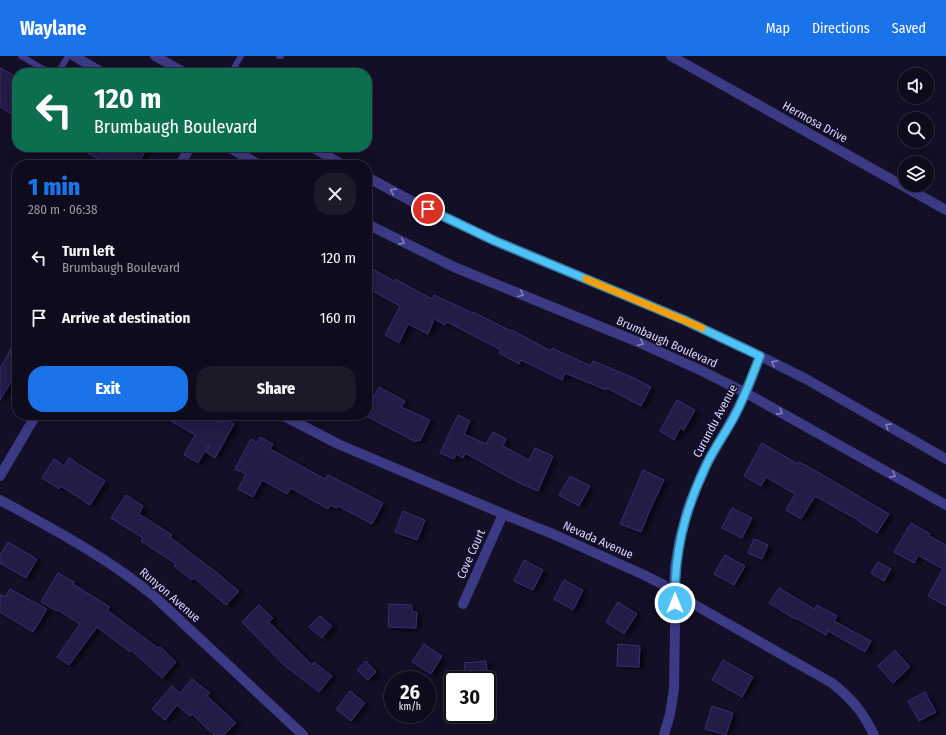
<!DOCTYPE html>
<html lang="en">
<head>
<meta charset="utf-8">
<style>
	:root { --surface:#0e0b1c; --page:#1c1929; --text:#f1f3f6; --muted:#9b9ba3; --line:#2e2b3b; --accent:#1a73e8 }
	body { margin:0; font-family:"Fira Sans Condensed",sans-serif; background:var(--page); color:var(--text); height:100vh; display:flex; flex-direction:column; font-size:15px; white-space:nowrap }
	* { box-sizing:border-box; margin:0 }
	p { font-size:13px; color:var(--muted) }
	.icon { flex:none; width:22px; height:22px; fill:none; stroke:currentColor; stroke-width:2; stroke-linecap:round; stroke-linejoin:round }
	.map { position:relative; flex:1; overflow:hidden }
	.details { position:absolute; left:12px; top:104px; width:360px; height:260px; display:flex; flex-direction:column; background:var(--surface); border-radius:16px; box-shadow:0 4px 16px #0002,0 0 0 1px var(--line) }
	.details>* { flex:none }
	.guide { position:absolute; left:12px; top:12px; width:360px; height:84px; border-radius:16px; box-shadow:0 4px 16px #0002,0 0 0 1px var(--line); background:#0b6e4f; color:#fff; overflow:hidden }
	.fabs { position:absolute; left:898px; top:12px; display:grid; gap:8px }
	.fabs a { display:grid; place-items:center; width:36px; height:36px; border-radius:50%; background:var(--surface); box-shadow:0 4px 16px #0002,0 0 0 1px var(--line); font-size:20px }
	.speed { position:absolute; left:384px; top:615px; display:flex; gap:8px; font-size:20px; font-weight:700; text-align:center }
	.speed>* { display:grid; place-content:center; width:52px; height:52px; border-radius:50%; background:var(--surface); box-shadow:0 4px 16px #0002,0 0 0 1px var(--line); line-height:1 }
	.speed small { font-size:10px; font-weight:400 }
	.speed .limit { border:2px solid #111; border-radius:6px; background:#fff; color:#111 }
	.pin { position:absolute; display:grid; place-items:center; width:34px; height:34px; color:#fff; margin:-17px; border:2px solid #fff; border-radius:50%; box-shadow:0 1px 4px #0007 }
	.me { position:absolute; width:44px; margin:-22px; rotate:0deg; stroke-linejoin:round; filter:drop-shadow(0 0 3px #0008) }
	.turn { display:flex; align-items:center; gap:14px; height:84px; padding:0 16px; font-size:18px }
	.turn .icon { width:52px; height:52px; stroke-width:2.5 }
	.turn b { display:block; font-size:28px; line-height:34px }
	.round { display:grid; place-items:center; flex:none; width:42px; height:42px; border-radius:16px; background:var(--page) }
	.headline { display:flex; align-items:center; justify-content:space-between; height:68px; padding:0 16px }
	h1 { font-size:24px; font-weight:800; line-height:30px; color:var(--accent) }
	.cta { display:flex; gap:8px; margin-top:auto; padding:8px 16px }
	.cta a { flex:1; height:46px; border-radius:16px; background:var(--accent); color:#fff; font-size:16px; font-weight:800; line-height:46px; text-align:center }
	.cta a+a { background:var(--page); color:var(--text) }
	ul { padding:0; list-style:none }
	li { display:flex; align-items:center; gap:12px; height:60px; padding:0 16px }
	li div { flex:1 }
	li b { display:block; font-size:15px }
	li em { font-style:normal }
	header { display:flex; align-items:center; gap:24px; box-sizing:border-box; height:56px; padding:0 20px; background:var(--accent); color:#fff }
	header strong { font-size:19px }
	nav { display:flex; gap:22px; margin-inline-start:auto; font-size:14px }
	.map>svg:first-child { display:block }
</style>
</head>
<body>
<header>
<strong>Waylane</strong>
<nav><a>Map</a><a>Directions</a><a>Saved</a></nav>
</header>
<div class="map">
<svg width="946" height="679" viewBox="0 0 946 679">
	<defs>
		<filter id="shadow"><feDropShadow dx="4.5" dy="2.5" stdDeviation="2" flood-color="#0009"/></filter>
	</defs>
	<rect width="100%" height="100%" fill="#130f26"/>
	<!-- building -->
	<path fill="#241b47" stroke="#3b2d73" filter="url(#shadow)" d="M0,12l17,9v40l-17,-10z
		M77,91h71l-11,18h-28z
		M367,210l27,15 1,-2 37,20 2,-4 39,18v-1l38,19 1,-1 39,21 1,-3 39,18 2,-5 41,17 17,9 -10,19 -34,-18 -1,2 -41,-17 -3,7 -41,-20 -2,4 -20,-11 2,-3 -54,-28 -2,3 -11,-6 -6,15 -20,-10 -9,19 -14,-8 15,-29 -33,-18z
		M17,282v34l-17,28v-32z
		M379,331l26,14 -4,6 29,13 -10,21 -2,-1 -2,2 -52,-27h3v-5z
		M677,344l18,10 -11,20 -4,-2 -6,12 -14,-9z
		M161,359h47l14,8 2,-5 10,6 -19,34 -9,-6 4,-7 -1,-1 -11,19 -14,-8 11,-20z
		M458,359l12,6 -6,13 22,10 7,-12 13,7 -3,7 26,14 6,-12 18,8 -15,35 -19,-8 -54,-30 -2,5 -7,-4 -2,5 -14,-6z
		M260,381l13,7 -3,5 55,30 3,-4 55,28 -11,21 -34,-18 -1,2 -7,-3 -2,4 -37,-21 -4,6 -25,-14 -9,17 -15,-8 8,-15 -11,-5 16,-30 6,4z
		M762,387l36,21 1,-2 10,5 80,47 -12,19 -19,-12v-1l-43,-24 -14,23 -15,-9 9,-16 -29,-17 -5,9 -17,-10z
		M69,402l36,23 -15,24 -29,-19 -2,3 -17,-11 12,-19 10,7z
		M643,414l21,10 -15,32 -8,20 -21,-8z
		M570,420l20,10 -11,20 -20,-11z
		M126,439l17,11 -4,8 33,21 -2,2 47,36 22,18 -13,14 -32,-27 -2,2 -18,-14 2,-2 -35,-23 2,-3 -32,-20z
		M732,452l20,10 -10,20 -20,-10z
		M403,455l22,9 -8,20 -22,-8z
		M911,467l19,11 -1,2 17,9v61l-18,-10 15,-27 -25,-14 -4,8 -20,-11z
		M754,483l14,6 -6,14 -14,-6z
		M8,486l29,17 -11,19 -26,-15v-8z
		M725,499l20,11 -11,19 -20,-11z
		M524,504l19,10 -10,20 -19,-9z
		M878,506l13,7 -7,12 -13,-8z
		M58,517l16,9 -1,2 37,23 -3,3 51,38 2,-1 16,15 -14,16 -31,-28 -1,2 -33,-25 -28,38 -12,-8 23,-33 -22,-14 -1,1 -16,-9z
		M564,524l19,10 -10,20 -19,-11z
		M779,532l35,21 3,-4 20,11 -3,5 37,20 -6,11 -37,-21 -2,4 -30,-17 -1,1 -26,-16z
		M10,533l37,20 -14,23 -33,-20v-18l5,3z
		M618,546l19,12 -13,20 -18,-12z
		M389,548l23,1v7h5l-1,16 -28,-1z
		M259,549l14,13 -4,4 43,43 2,-3 18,14 -13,16 -34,-26 -43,-44z
		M320,560l12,10 -10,12 -13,-11z
		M424,588l18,12 -11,18 -19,-12z
		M618,588l22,2 -1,21 -22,-1z
		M895,594l15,17 -17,16 -15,-17z
		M723,604l30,17 -11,20 -30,-17z
		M366,605l10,11 -8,8 -11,-10z
		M486,605l2,19h-22l-2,-17z
		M192,623l18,14 -3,3 29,27 -12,12h-10l-22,-21 -2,2 -13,-11 -12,15 -13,-11 20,-23 8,7z
		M350,635l15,12 -14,18 -15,-12z
		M925,636l11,20 -17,9 -11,-20z
		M712,650l21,7 -7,22 -21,-6z"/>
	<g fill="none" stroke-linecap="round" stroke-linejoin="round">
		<!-- lane -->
		<path stroke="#3d3a85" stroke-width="6" d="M21,0l29,17
			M279,0h2
			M58,17l10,-17
			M231,17l10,-17"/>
		<!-- street -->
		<path stroke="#3d3a85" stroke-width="10" d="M74,0l29,17
			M155,0l30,17
			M671,0l275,154
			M228,91l32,18
			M312,91l31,18
			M180,109l10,-18
			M367,121l48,26 80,38 189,79 62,29 60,30 140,80
			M367,168l87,43 184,75 62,28 46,23 200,112
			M282,359l56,29 175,74 40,16 91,41 18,9 33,21 137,78c20,16 31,29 42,52
			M0,420l36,-61
			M0,444c53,29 108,58 155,97l148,138
			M463,548l40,-90
			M664,679l6,-21 4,-25 1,-63 -1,-34 1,-26 5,-28 8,-30 17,-41 30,-53 11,-21 14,-37"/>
	</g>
	<!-- one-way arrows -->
	<defs><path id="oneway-chevron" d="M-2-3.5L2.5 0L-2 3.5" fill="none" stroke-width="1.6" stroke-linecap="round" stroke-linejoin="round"/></defs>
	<g stroke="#837fbc">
		<use href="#oneway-chevron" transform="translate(393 135) rotate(-152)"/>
		<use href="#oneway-chevron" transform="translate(402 186) rotate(25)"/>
		<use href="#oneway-chevron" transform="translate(521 238) rotate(22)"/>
		<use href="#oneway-chevron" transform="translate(641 287) rotate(24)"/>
		<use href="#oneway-chevron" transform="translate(774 307) rotate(-153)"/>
		<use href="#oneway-chevron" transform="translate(780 356) rotate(29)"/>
		<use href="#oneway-chevron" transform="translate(888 370) rotate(-150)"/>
		<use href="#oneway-chevron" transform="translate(893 419) rotate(29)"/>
	</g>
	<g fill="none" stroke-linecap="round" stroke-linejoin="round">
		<defs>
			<path id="route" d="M428,153l67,32 189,79 76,36c-8,20 -15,40 -25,59 -9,18 -22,34 -30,53 -21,44 -31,86 -30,135"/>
		</defs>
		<!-- route casing -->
		<use href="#route" stroke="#337fa1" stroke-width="10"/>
		<!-- route -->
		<use href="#route" stroke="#4fc3f7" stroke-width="7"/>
		<!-- slow -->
		<path stroke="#f59e0b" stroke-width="7" d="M586,223l116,49"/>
	</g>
	<g text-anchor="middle" stroke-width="3" stroke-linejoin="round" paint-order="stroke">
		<!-- street labels -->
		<g font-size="12" fill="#d9d4ff" stroke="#130f26">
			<text transform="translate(815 66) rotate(29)" y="4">Hermosa Drive</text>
			<text transform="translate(667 286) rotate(24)" y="4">Brumbaugh Boulevard</text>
			<text transform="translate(715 365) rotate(-62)" y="4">Curundu Avenue</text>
			<text transform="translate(598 484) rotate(24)" y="4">Nevada Avenue</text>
			<text transform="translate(471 498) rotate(-66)" y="4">Cove Court</text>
			<text transform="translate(170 539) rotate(41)" y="4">Runyon Avenue</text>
		</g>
	</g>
</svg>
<div class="fabs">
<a><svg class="icon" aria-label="sound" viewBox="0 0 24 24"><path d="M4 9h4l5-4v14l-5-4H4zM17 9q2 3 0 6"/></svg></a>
<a><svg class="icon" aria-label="search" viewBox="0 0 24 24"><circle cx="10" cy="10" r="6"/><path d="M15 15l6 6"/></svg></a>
<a><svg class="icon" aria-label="layers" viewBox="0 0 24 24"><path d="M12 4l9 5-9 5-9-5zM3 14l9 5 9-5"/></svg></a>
</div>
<div class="speed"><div>26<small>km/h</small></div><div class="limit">30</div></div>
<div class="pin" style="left:428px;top:153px;background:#d93025"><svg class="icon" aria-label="arrive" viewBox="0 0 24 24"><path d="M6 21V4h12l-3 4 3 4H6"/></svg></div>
<svg class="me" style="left:675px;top:547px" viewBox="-20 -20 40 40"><circle r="17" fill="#4fc3f7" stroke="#fff" stroke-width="3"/><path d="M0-11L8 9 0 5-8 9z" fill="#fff"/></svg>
<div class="guide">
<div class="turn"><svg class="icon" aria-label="left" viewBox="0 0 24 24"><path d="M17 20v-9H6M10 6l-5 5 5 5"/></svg><div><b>120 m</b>Brumbaugh Boulevard</div></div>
</div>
<section class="details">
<div class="headline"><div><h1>1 min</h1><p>280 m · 06:38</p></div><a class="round"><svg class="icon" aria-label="close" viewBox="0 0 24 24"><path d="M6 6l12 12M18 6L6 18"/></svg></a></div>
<ul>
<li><svg class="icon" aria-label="left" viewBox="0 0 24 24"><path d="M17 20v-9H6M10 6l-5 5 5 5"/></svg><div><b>Turn left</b><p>Brumbaugh Boulevard</p></div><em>120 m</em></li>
<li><svg class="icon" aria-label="arrive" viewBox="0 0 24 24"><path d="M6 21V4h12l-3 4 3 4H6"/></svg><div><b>Arrive at destination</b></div><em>160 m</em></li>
</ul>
<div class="cta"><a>Exit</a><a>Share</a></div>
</section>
</div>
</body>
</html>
